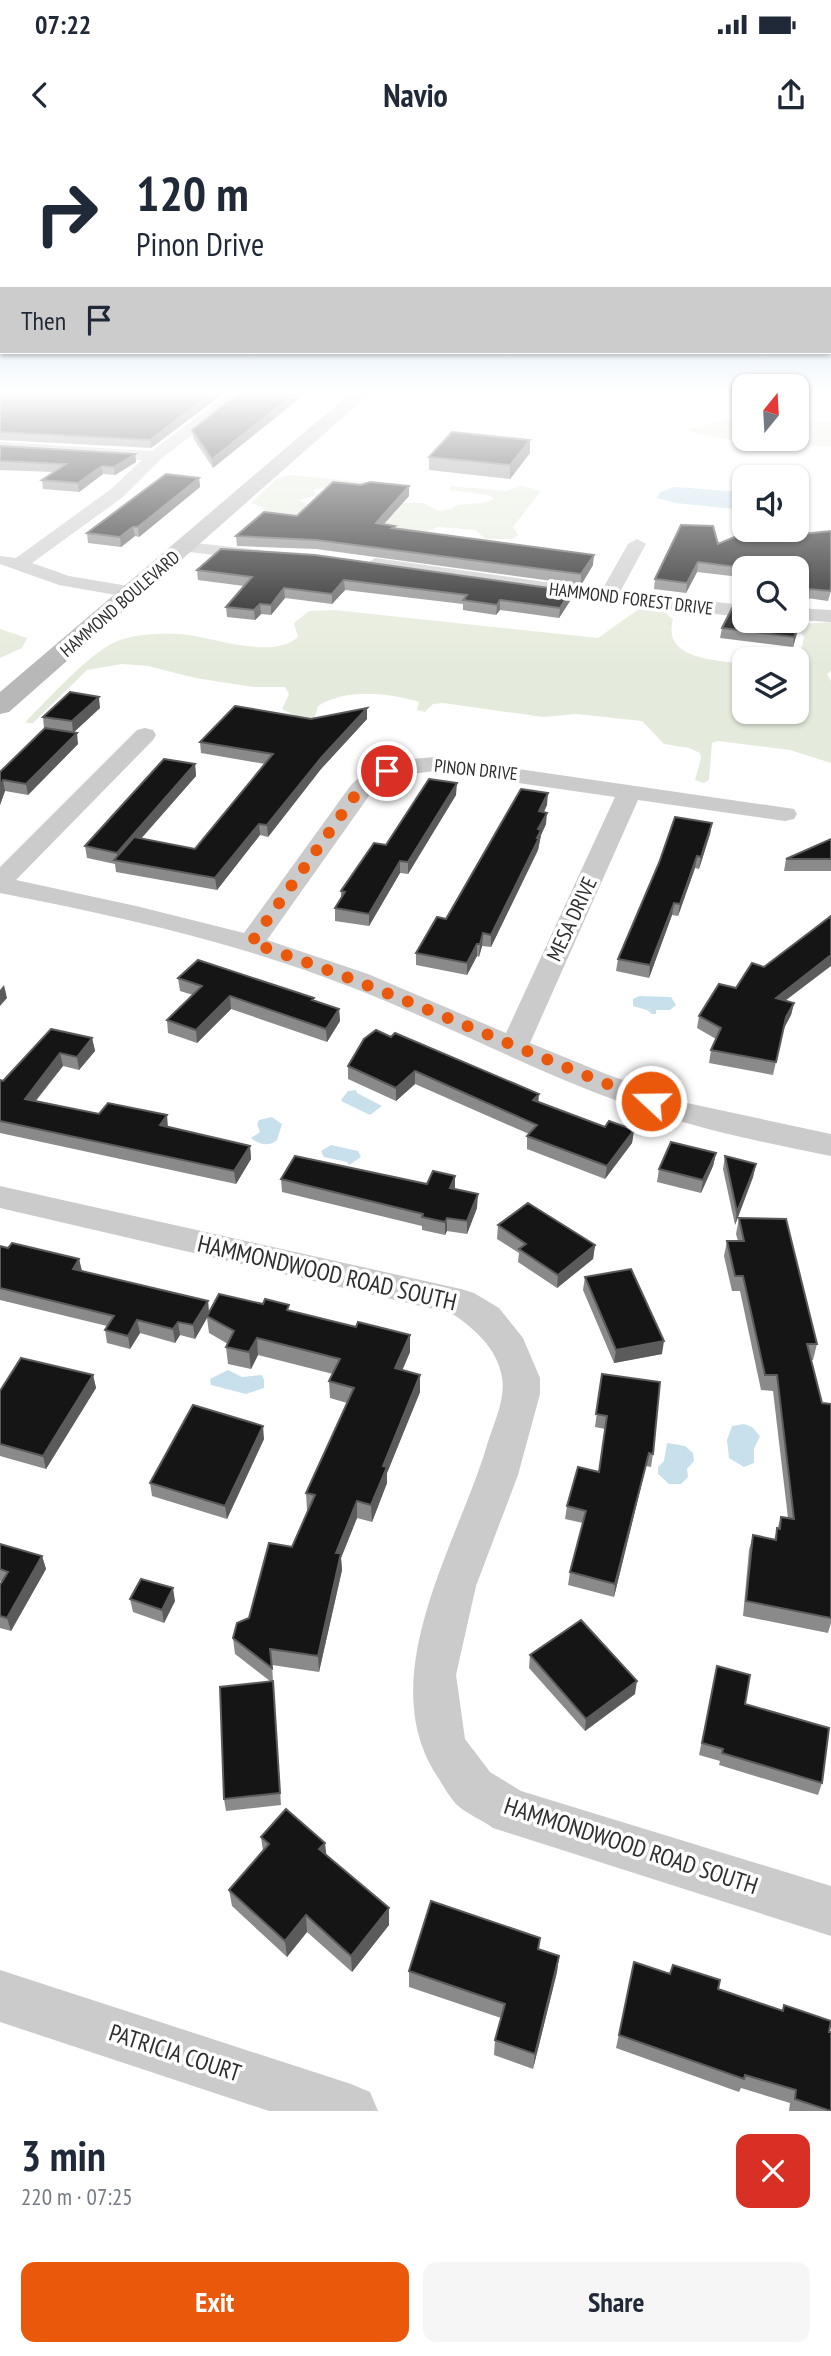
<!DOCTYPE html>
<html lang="en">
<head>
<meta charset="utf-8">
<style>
	:root { --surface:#fff; --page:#f6f6f7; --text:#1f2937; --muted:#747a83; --accent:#ea580c }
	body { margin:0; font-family:"PT Sans Narrow",sans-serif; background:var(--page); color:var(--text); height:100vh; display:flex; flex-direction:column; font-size:26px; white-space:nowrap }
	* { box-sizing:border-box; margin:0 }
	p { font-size:23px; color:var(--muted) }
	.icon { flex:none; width:38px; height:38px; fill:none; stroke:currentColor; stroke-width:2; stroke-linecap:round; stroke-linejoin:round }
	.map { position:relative; height:1971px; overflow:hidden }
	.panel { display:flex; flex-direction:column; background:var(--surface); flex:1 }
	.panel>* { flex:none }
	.hud { position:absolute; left:0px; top:0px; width:831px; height:214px; box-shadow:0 2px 5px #0004; background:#fff; color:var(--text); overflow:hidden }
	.needle { width:46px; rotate:18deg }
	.buttons { position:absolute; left:732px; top:234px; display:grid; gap:14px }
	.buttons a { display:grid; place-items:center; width:77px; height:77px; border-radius:14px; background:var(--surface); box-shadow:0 2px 5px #0004; font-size:35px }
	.pin { position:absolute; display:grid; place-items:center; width:60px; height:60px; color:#fff; margin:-30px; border:4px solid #fff; border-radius:50%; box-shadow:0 2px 7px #0007 }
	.me { position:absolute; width:77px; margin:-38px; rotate:291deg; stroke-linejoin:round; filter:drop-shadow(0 0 5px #0008) }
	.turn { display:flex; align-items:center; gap:24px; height:147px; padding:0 21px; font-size:32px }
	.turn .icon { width:91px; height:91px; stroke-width:2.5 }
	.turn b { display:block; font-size:49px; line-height:60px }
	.then { display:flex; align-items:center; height:66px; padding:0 21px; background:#0003; gap:14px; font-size:26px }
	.round { display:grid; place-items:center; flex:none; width:74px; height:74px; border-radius:14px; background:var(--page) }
	.summary { display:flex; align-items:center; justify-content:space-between; height:119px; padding:0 21px }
	h1 { font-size:42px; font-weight:700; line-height:52px }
	.primary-button { display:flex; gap:14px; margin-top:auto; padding:14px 21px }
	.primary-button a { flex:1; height:80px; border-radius:14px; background:var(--accent); color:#fff; font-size:28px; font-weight:700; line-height:80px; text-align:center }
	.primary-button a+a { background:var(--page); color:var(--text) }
	.status { display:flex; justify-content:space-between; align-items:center; height:49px; padding:0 35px; background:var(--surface); direction:ltr }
	.status svg { height:19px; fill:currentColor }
	header { display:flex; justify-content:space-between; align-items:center; height:91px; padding:0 21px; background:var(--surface); font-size:32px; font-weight:700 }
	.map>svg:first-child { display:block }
</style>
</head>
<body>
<div class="status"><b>07:22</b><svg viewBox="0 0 49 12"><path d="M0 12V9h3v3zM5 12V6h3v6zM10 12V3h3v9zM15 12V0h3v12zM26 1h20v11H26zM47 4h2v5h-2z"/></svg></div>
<header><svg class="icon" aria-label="back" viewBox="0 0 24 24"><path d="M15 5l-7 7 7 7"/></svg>Navio<svg class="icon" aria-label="share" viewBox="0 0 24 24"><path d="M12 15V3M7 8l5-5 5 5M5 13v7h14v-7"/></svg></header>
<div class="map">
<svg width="831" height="1971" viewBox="0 0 831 1971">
	<rect width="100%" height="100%" fill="#fff"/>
	<!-- green -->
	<path fill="#e5ebdc" d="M742,276h2v23h52v-18l35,1v25c-48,-3 -99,-3 -145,-17z
		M289,335l109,10 -82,4 -3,2 5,4 -19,5 18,9 68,6 10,-2 2,-10h26l15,8 14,-2 5,-4 26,-2 11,-4 -5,-4 -39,-5v-4l55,5 17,-5 19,5 -28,36 5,8 -6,4h-27l-9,-9 -37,-3 -18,6 -114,-20 -18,3 -26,-3 2,-5 -14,-5 26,-24z
		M647,467l16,3 10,10c-11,40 44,40 71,44v48h52v-52h-5l11,-13 2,-10 -6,-9 6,-4 27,-2v49l-4,3 4,7v82l-41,-13 -72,-9 -6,2 -3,37 -5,3 -9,-3 6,-21 -1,-6 -11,-5 -25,-4 -22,-23 -66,-7 -33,3 -100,-14 -10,1 -8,8 -8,-2 2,-8c-31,-9 -72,-14 -101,4l-4,14h-11l-21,-11 7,-15 -4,-7h-32l-58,-9 -47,-12 -26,-2 -35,6 -54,53h-7l1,-3c23,-22 60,-65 88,-78 19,-8 43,-9 64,-8 33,2 92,27 119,3l-4,-14 15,-12 25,-1 264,28 41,-29z
		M0,489l27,9 -5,10 -22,10z"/>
	<!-- water -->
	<path fill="#c8e0eb" d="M675,347l67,5 2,18 -68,-7 -19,-5 3,-6z
		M639,856l32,1 5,8 -6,5h-14v4h-4l-5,-4 -14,-4v-7z
		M356,950l1,3 25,13 -12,9 -27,-13 -2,-2 7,-9z
		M272,977l10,7 -5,16c-7,7 -18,5 -26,-2l9,-6 -3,-8 2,-4z
		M331,1005l27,6 3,6 -12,8 -2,-3 -23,-5 -3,-6z
		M228,1230l14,7 20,-2 2,5v8l-18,6 -35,-9 -1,-6z
		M744,1284l8,3 8,9 -6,13v14l-10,4 -15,-9 -2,-18 5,-14z
		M667,1303l18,3 8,7 1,8 -7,8 1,8 -7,7h-12l-11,-10v-7l6,-6z"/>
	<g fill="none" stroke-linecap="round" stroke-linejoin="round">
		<!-- street -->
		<path fill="#cbcbcb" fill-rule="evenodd" d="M233,250h17l-89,69 -38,38 -91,66 37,13 71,12 3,4 -3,4 -7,2 -74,-13 -59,-21v-8l16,2 95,-69 31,-29 -142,-8v-10l152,9z
			M637,399l9,5 -26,48 124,13v12l-162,-17 -207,-30 -9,-6 9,-6 227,32 26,-46z
			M186,402l75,8 9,5 -9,5 -81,-9 -3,-4z
			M796,468l35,2v12l-35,-2z
			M145,588l8,2 3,5 -3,5 -137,140 120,26 108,27 107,-148c22,-22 54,-26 84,-28l359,52 3,5 -3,5 -9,2 -147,-21 -108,243 76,31 81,29 144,31v22c-70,-14 -138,-28 -205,-52 -95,-34 -184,-82 -278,-118 -113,-44 -230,-70 -348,-93v-26l137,-137zM435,631l180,26 -109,236 -138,-59 -101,-34 109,-154 19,-10z
			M0,1046l461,103 13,4 25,15 24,30 17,40v16l-22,81 -42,111 -20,89 9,64 25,33 31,19 310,95v50l-338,-108c-11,-8 -26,-14 -36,-23 -7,-7 -13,-18 -18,-26 -69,-100 19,-235 48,-334 6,-20 19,-46 15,-68 -5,-29 -28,-49 -51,-64l-451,-105z
			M0,1830l351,114 19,8 8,19h-109l-269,-89z"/>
		<!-- secondary -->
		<path fill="#b8b8b8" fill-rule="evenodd" d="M354,250h20l-365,322 -9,2v-22z"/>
	</g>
	<!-- wall -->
	<path fill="#8a8a8a" d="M0,250h228l-77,58 -151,-8z
		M243,250l-30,78 -20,-30 -1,-8z
		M0,306l135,8 1,8 -21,13 -12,-1 -24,18 -36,-3 -1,-9 12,-8 -54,-2z
		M530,313l-20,26 -81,-9v-13z
		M199,338l1,9 -61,50 -4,-1 -14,11 -33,-4 -1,-10z
		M361,345l48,1v10l-26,28 12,2v3l198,36 -12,20 -265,-36 -79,-3 -1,-10 61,-20z
		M831,391v60l-3,10 -21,-3 -2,8h-9v-37h-52v34l-5,-1 1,-10 3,-4 -5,-1 2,-10 -43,-5 -11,21 -32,-4 1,-10 63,-35z
		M221,409l349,52 -11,17 -59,-8 -4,5 -33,-5v-6l-118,-14 -13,14 -47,-6 -14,17 -10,-1 -6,6 -28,-3 -1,-10 18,-21 -46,-6 -1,-10z
		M802,473l-9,34 -73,-9 2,-10z
		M100,568l-26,24 4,12 -50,51 -23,-4 -5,14v-33l57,-42 -13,-2 -1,-11z
		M367,568v11l-46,50 -53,68 -8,-2 -43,55 -101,-18 -1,-8 -28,-6 -2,-12 110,-82 1,12 -55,63 54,10 70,-85 -64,-11 -1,-11z
		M456,655l-48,79 -8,-1 -31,53 -34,-5v-13l6,-10v-7l45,-46z
		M547,665l-3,7 2,12 -5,11 -3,15 -47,97 -9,-1 -3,11 -2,-1 -10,19 -51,-10v-12z
		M712,683l-2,11 -11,35 -4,-1 -17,48 -6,-1 -23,63 -33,-7 2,-12z
		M831,699v32h-47l2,-12z
		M178,838l136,20v2l25,9 1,12 -13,21 -96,-33 -34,34 -29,-10 -1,-13 26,-25 -13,-4z
		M786,861l8,2 -3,12 -8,15 -10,45 -64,-12 2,-13 5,-11 -19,-11 2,-12z
		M92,898l3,13 -16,19 -16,-4 -27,35 132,26 82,19 1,13 -15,25 -236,-51v-53l3,1z
		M364,899l241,88 29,3 -2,13 -27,36 -78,-30v-13l2,-2 -114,-50 -19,17 -48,-22v-13z
		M716,1013l-3,13 -12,27 -44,-11 2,-13z
		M725,1016l31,8 -3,13 -18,48 -12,-56z
		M281,1039l174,10 22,19 -10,26 -20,-3 -2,4 -23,-5v-4l-140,-34z
		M739,1078l78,126 -4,16h-2l11,43 9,1v219l-3,10 -85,-17 6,-66 4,-15 21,5 7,-23 7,1 -15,-127 -12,-1 -21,-99h-8l-8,-35 3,-15h11l-2,-7z
		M498,1085l97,20 -2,14 -36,29 -39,-26 1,-9 -22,-14z
		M0,1106l79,13 3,12 126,30 1,11 80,-2 121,42 -8,18 18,22 -33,81v10l-15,39 -15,-4 -16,40 1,12 -23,102 -47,-7 9,140 -55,6 -2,-12 46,-118 -35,-27 -2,-16 16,-20 43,-71 17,-37h-2l-1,-17 41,-90 -17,-5 -1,-17 4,-7 -75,-19 -7,14 -23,-5 -2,-17 2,-3 -19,-11 -2,-15 -12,21 -15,-4 -5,8 -35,-10 -10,16 -23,-6 -2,-13 2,-4 -107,-26z
		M585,1137l77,77 -48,9 -31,-73z
		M602,1234l51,80 -2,13 -5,-1 -32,131 -46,-12 2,-13 13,-49 -18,-4 2,-13 32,-34 6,-43 -10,-2z
		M93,1235l3,13 -50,81 -46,-13v-65z
		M264,1299l-37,80 -75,-23 -2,-13z
		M0,1404l42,12 4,13 -35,62 -11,-3v-43l2,-3 -2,-1z
		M130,1459l45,2 -11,22 -31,-11z
		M530,1515l105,39 -50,37 -56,-63z
		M717,1526l28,38 77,79 -4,12 -99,-30 1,-4 -21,-6z
		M261,1697l65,18 63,70 -37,47 -45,-40 -20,25 -55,-51 -3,-16 34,-39z
		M539,1809l20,7 -2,16 -24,97 -39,-14 1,-15 6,-22 -92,-31v-16z
		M634,1822l148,48 2,-5 45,27 2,79h-42l1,-8 -49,-15 -2,4 -123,-44z"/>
	<!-- shaded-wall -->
	<path fill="#5b5b5b" d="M217,250h11l-77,58 -1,-8z
		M300,250h10l-97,78 -1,-9z
		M530,300v13l-20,26v-14z
		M135,314l1,8 -21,13 -1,-8z
		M102,326l1,8 -24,18 -1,-9z
		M199,338l1,9 -61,50 -1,-10z
		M409,346v10l-33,37v-10z
		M133,387l2,9 -14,11 -1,-10z
		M594,415l-1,10 -12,20v-11z
		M698,422l-1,10 -11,21 1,-10z
		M344,440l1,10 -13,14v-10z
		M284,448l1,10 -14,17v-10z
		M571,451l-1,10 -11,17 1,-10z
		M500,460v10l-4,5 1,-10z
		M260,464l1,10 -6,6 -1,-10z
		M802,473l-2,10 -7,24 1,-10z
		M99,557l1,11 -27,25 -1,-12z
		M367,568v11l-46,50 -53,68 -1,-12 54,-67z
		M77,593l1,11 -50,51 -2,-11z
		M195,624l1,12 -75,85h-3l-1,-8z
		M3,640l2,11 -5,14v-17z
		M457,643l-1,12 -48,79v-12z
		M548,653l-1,12 -9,18 1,-12z
		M547,673l-1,11 -5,11 -3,15 -47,97v-12l47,-106z
		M712,683l-2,11 -11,35 2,-12z
		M259,684l1,11 -43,55 -2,-12z
		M697,716l-2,12 -17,48 2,-12z
		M400,721v12l-31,53v-12z
		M674,763l-2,12 -23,63 1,-13z
		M483,793l-1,13 -3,11 1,-13z
		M477,804v12l-10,19v-12z
		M831,815v11l-58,44 3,-12z
		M4,845l3,13 -7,8v-16z
		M230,856l1,13 -34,34 -1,-13z
		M794,863l-3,12 -8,15 -10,45 13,-58z
		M339,869l1,12 -13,21 -1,-13z
		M92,898l3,13 -16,19 -2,-13z
		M60,913l3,13 -36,45 -2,-12z
		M415,931v13l-19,17v-13z
		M539,954l-1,12 -5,-6z
		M167,975l1,13 -8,-3z
		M634,990l-2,13 -27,36 2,-13z
		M250,1006l1,13 -15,25 -2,-13z
		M716,1013l-3,13 -12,27 2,-13z
		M756,1024l-3,13 -18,48 2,-13z
		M455,1036v13l-5,-1z
		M478,1054l-1,14 -10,26v-13z
		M447,1078v13l-2,4v-13z
		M595,1105l-2,14 -36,29 1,-13z
		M79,1119l3,13 -9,-3z
		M208,1161l1,14 -2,1v2l-12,21 -2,-14z
		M137,1180l3,13 -10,16 -2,-13z
		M178,1182l2,13 -5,8 -2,-14z
		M410,1195v17l-14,33 -1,-17z
		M257,1198l1,17 -7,14 -2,-17z
		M664,1201l-2,13 -48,9 2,-13z
		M93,1235l3,13 -50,81 -3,-13z
		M420,1235v17l-33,81v10l-15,39 -1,-17 12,-39z
		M263,1286l1,13 -37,80 -2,-13z
		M649,1313l-3,13 -32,131 1,-13z
		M357,1361v17l-16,40 1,12 -23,102 -1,-16 18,-103z
		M42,1416l4,13 -35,62 -4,-13z
		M173,1448l2,13 -11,22 -2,-13z
		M637,1541l-2,13 -50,37 1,-12z
		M325,1703l2,17 -8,-11z
		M389,1768v17l-37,47 -1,-16z
		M306,1775l1,17 -20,25 -2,-16z
		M559,1816l-2,16 -24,97 2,-15z"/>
	<!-- building -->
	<path fill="#151515" stroke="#5b5b5b" stroke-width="2" d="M0,250h217l-67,50 -150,-8z
		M243,250h57l-88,69 -20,-29z
		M452,292l78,8 -20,25 -81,-8z
		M0,306l135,8 -21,13 -12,-1 -24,17 -36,-3 24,-16 -66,-3z
		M166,334l33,4 -61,49h-5l-13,10 -33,-4z
		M333,342l28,3 9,-3 39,4 -33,37 19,3 -3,2 202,27 -13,19 -265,-34 -80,-4 28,-24 33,4z
		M681,385l32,1 5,18 33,-14h28l13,5 39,-4v56l-1,4 -21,-2 -2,7h-11v-27h-52v9h-5l5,-10 -46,-6 -11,21 -32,-4z
		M221,409l94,6 256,36 -11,17 -60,-8 -3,5 -34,-5 4,-5 -123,-15 -12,14 -48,-6 -13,17 -11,-1 -6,6 -28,-3 26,-30 -55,-7z
		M732,468l12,1v12h52v-10l6,2 -8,24 -72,-9z
		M70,552l29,5 -27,24 -29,-4z
		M235,566l76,13 56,-11 -46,50 -54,67 -8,-1 -44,54 -101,-18 20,-23 61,12 78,-95 -73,-12z
		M45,588l32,5 -51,51 -23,-4 -3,8v-16z
		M164,619l31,5 -78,89 -32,-7z
		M429,639l28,4 -49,79 -8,-1 -31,53 -34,-6 10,-16 -4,-1 33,-48 12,2z
		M521,649l27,4 -9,18 8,2 -9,16 3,1 -4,8h2l-48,97 -8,-2 -3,11h-3l-10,19 -51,-10 21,-36 9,2z
		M675,677l37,6 -11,34 -4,-1 -17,48 -6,-1 -24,62 -32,-6 41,-96z
		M831,699v20h-45z
		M831,776v39l-55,43 18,5 -8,14 -10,45 -65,-12 10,-22 -22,-12 20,-32 17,4 16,-25 12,4z
		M198,820l116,38 -2,2 27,9 -13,20 -96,-33 -34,34 -29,-10 35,-34 -24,-8z
		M51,889l41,9 -15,19 -17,-4 -35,46 74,15 9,-11 59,12 -7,10 90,21 -16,25 -234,-50v-41l3,1z
		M376,890l15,7 4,-4 144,61 -6,6 72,27 4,-6 25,9 -27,36 -80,-30 10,-11 -122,-54 -19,17 -48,-22 16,-27z
		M671,1002l45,11 -13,27 -44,-11z
		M295,1016l132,28 6,-13 22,5 -5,12 28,6 -11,27 -20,-3 -2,4 -23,-5 1,-3 -142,-35z
		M725,1016l31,8 -19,48z
		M528,1063l67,42 -37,30 -39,-26 7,-5 -28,-19z
		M739,1078l47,1 31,125h-10l15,59 9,1v214l-85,-17 7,-66 23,5 1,-12 3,1 1,-12 13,2 -17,-144h-12l-22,-99h-8l-8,-35h17z
		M12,1103l67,16 -6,10 135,32 -15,24 -15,-3 -5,7 -36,-9 -9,16 -23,-6 9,-14 -114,-28v-42l8,2z
		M631,1129l33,72 -48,9 -31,-73z
		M219,1154l44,10 2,-5 24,6 -2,5 69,17 2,-5 52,13 -15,33 25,7 -37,91 4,1 -16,38 -14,-4 -21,52h5l-23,103 -48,-7 2,19 -39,-30 4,-15 12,-5 20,-75 23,4 23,-52 -9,-2 48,-105 -25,-7 11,-22 -83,-21 -8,14 -23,-5 8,-16 -27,-15z
		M21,1218l72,17 -50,81 -43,-12v-53z
		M602,1234l58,8 -7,72 -4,-1 -34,131 -45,-12 16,-61 -19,-5 11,-39 21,5 8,-56 -11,-2z
		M193,1265l70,21 -38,80 -75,-23z
		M0,1404l42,12 -35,62 -7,-2v-31l8,-13 -8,-3z
		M141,1439l32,9 -11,22 -32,-11z
		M581,1480l56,61 -51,38 -56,-64z
		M717,1526l33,9 -5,29 84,24 -7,55 -100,-30 1,-4 -21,-6z
		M273,1541l7,112 -56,6 -4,-112z
		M286,1669l39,34 -6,6 70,59 -38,48 -45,-41 -21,26 -56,-51 40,-46 -8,-7z
		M431,1761l109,37 -2,11 21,7 -24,98 -40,-14 10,-36 -96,-33z
		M634,1822l36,12 3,-9 47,15 -2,9 65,22 1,-6 47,16 -2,11h2v79l-36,-12 1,-9 -51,-15 -1,4 -125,-44z"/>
	<!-- sky -->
	<linearGradient id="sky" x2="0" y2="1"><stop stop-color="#9bc6e9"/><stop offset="0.48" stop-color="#fff"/><stop offset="1" stop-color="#fff" stop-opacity="0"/></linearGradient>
	<rect width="831" height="526" fill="url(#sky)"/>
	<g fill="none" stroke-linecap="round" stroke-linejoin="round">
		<!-- route -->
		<path stroke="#ea580c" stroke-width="12" stroke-dasharray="0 21.6" d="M387,631l-19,10 -9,9 -108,153c137,45 266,107 400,158"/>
	</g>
	<g text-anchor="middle" stroke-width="7" stroke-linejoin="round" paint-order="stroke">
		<!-- far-street labels -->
		<g font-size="18" fill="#2e2e2e" stroke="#fff">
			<text transform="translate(631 459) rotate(7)" y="6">HAMMOND FOREST DRIVE</text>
			<text transform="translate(120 464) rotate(-41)" y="6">HAMMOND BOULEVARD</text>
			<text transform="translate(476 630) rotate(6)" y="6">PINON DRIVE</text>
		</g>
		<!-- street labels -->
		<g font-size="21" fill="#2e2e2e" stroke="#fff">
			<text transform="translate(572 779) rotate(-65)" y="7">MESA DRIVE</text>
		</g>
		<!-- near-street labels -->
		<g font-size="24" fill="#2e2e2e" stroke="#fff">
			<text transform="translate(327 1133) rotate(13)" y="8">HAMMONDWOOD ROAD SOUTH</text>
			<text transform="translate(631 1706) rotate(18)" y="8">HAMMONDWOOD ROAD SOUTH</text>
			<text transform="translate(175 1913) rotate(18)" y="8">PATRICIA COURT</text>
		</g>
	</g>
</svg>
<div class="buttons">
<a><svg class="needle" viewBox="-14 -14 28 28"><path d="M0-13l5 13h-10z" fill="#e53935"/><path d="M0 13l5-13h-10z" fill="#747a83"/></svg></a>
<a><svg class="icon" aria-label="sound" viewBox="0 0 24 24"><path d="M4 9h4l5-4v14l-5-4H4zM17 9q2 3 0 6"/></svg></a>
<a><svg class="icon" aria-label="search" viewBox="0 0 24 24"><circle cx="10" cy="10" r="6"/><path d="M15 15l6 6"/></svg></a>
<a><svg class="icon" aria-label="layers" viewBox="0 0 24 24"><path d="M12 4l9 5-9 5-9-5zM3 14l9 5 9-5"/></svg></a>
</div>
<div class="pin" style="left:387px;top:631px;background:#d93025"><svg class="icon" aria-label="arrive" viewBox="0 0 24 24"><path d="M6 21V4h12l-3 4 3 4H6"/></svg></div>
<svg class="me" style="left:651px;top:961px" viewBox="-20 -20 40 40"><circle r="17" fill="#ea580c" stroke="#fff" stroke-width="3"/><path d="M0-11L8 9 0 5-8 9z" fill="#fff"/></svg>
<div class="hud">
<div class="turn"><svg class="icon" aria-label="right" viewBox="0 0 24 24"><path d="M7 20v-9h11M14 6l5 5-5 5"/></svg><div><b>120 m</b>Pinon Drive</div></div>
<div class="then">Then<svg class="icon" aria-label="arrive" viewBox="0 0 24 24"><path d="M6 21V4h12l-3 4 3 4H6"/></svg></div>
</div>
</div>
<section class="panel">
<div class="summary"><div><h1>3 min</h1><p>220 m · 07:25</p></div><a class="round" style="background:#d93025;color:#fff"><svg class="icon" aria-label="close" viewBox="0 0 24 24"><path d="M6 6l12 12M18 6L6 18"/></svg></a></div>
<div class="primary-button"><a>Exit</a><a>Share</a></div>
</section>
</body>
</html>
